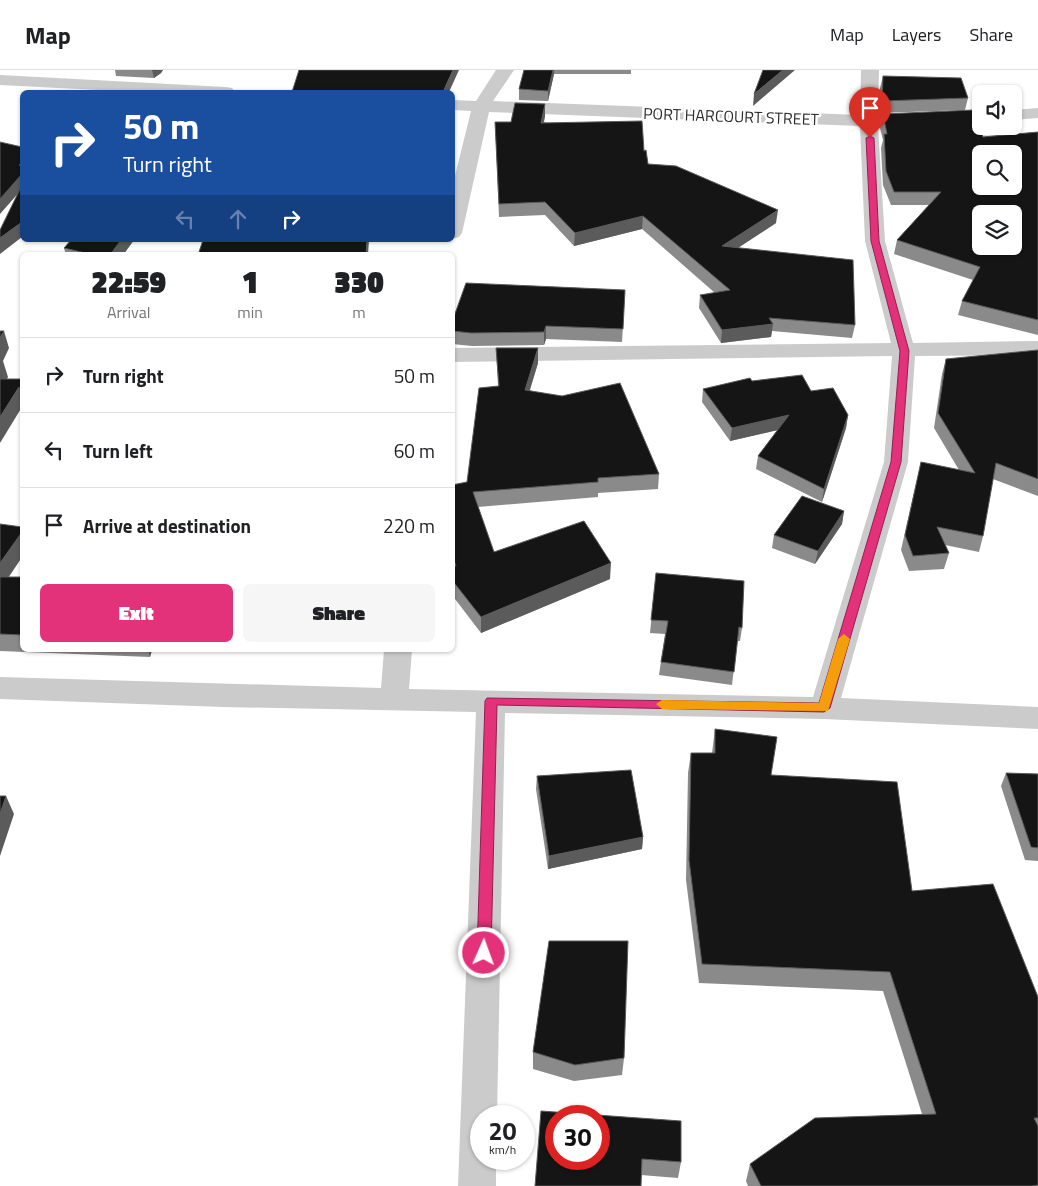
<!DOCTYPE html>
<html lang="en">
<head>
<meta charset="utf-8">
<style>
	:root { --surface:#fff; --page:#f6f6f6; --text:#202124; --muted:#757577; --line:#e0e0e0; --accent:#e3317a }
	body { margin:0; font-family:"Titillium Web",sans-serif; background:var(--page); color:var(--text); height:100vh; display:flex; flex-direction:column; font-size:19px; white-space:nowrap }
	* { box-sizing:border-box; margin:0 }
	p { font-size:16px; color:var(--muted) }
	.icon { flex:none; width:28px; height:28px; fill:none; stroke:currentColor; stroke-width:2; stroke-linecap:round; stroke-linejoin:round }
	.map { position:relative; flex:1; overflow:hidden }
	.side { position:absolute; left:20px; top:182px; width:435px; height:400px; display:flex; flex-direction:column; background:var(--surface); border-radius:8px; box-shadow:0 1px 4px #0004 }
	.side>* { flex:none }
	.top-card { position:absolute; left:20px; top:20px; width:435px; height:152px; border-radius:8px; box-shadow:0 1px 4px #0004; background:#1a4fa0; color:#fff; overflow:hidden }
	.fabs { position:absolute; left:972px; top:15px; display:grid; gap:10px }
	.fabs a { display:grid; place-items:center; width:50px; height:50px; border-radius:8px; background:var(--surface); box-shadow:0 1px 4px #0004; font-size:25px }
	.speed { position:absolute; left:470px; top:1035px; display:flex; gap:10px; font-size:25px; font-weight:700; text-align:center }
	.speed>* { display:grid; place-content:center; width:65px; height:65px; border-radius:50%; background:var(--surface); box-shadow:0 1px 4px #0004; line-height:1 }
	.speed small { font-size:12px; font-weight:400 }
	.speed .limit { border:8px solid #d22; background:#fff; color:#111 }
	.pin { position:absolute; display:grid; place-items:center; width:42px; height:42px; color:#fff; margin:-51px -21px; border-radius:50% 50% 50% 0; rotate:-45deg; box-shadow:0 0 5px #0007 }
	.pin .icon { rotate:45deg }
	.me { position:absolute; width:55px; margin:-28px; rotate:2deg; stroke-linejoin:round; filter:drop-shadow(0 0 4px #0008) }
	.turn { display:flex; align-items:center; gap:18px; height:105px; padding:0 20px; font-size:22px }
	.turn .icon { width:65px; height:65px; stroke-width:2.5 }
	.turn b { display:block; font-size:35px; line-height:42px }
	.lanes { display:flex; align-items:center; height:48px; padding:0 20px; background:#0003; justify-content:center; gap:25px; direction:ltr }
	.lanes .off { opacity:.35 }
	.eta { display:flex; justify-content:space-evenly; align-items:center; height:85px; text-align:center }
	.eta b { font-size:30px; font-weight:800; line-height:35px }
	.button { display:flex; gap:10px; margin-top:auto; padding:10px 20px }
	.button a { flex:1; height:58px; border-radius:8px; background:var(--accent); color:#fff; font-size:20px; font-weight:800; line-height:58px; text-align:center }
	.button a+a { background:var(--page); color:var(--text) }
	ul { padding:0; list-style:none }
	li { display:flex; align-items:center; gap:15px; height:75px; padding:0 20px; border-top:1px solid var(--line) }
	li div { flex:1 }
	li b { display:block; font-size:19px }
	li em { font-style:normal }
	header { display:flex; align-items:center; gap:30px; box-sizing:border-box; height:70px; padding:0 25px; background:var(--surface); border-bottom:1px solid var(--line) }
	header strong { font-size:24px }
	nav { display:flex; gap:28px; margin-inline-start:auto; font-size:18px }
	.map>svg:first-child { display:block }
</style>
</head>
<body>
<header>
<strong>Map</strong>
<nav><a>Map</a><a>Layers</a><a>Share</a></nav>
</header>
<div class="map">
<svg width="1038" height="1116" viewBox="0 0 1038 1116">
	<rect width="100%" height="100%" fill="#fff"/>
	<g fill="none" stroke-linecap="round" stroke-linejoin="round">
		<!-- minor -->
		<path fill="#cbcbcb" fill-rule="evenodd" d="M496,0h18l-21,31 367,14 1,-45h18l-1,45 16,1 3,4 -3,4 -16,2 7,115 28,102 125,-2v14l-123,1 -7,106 -67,236 197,9v22l-214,-10 -319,-6 -8,403h-16v43h15v27h-38l18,-474 -253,-5 -223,-8v-22l381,11 3,-38h28l-3,39 404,8 71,-235 8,-106 -440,6v-14l439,-5 -26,-102 -5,-115 -371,-14 -27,121 -3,4 -7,2v-51l19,-77 -19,-1v-10l24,1z
			M0,5l226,12 6,1 3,4h-98l-137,-7z
			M1038,38v10l-24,2v-10z
			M981,41v10l-42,2 -6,-1 -3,-4 3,-4 6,-1z"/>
	</g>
	<!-- wall -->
	<path fill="#8a8a8a" d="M115,0h48l-2,3 -7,5 -38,-2z
		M524,0h107v4h-77l-6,27 -29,-1v-11z
		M883,6l85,22 -3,12 -85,3v-25z
		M883,44l100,23 55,-5v203l-80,-20 4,-14 11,-21 -79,-26 3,-14 32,-35h-38l-8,-20 -2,-37 2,-8 -3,-12z
		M545,46l-1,6 100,29 4,13 128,59 -38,25 117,77 -3,13 -80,-7 -1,6 -50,6 -22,-35 1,-13 15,-2 -73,-64 -68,17 -29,-31 -46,2 -4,-95h16z
		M134,170l-11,15h-57l-2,-7z
		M625,220l-3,52 -76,-3 -2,6 -72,1 -20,-2v-22z
		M496,278l42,15 -8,27 129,84 -1,15 -60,4v4l-120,10 16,45 116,27 -129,54 -29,-38v-110l15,-3 31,-96z
		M1038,280v146l-45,-17 -10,57 -4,16 -34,-7 4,8 -5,16 -35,2 -8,-21 20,-88 38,8 -25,-42 8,-54 4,-15z
		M752,311l59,10 37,24 -2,13 -24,74 -66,-33 2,-13 19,-26 -47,11 -28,-39 1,-13z
		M844,441l-2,13 -27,40 -43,-16 2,-13z
		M0,454l22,3v30l-13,20h13v73h130l-2,7 -150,-6z
		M656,503l86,55 -2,13h-3l-5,44 -73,-10 6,-41 -15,-1z
		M715,659l197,162 126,106v189h-290l-2,-5 4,-17 172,-50 -39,-123 -184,-8 -13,-103 2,-107 3,-20h21z
		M1006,703l32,1v87l-13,-1 -24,-74z
		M537,706l106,61 -1,12 -94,20 -12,-80z
		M533,982l91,6 -2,17 -48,6 -41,-12z
		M541,1041l140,51 -3,16 -37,-3z"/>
	<!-- shaded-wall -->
	<path fill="#5b5b5b" d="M152,0h11l-2,3 -7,5z
		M453,0h6l-10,22h-6z
		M553,0h1v4l-6,27v-10z
		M783,0h12l-42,36 1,-12z
		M545,34v12l-4,19v-12z
		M22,92v27l-22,25v-15l19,-34z
		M778,140l-2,13 -55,36 1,-13z
		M643,146l-1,13 -68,17 1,-13z
		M22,152v15l-22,17v-16z
		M121,170h13l-11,15h-13z
		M367,170h2l-1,15h-2z
		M773,254l-2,13 -50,6 1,-13z
		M546,256v13l-2,6v-13z
		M4,261l5,17 -6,13 5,16 -8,16v-55z
		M538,278v15l-13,42v-15z
		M19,317l3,20 -22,36v-26z
		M789,345l-2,13 -57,13 2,-13z
		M848,345l-2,13 -24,74 2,-13z
		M844,441l-2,13 -27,40 3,-13z
		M22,462v25l-22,32v-26z
		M611,493l-1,16 -129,54v-16z
		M148,580h4l-2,7z
		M6,726l8,18 -14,42v-42z
		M643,767l-1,12 -94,20 1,-13z"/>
	<!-- building -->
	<path fill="#151515" stroke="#5b5b5b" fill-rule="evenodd" d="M299,0h154l-10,22h-151z
		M524,0h29l-5,21 -29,-2z
		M763,0h20l-29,24z
		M883,6l78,2 7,20 -86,3z
		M515,33l30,1 -4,19 101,-2 2,30 2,-1 2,14 28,2 102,44 -56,36 131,14 2,65 -86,-7 4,6 -51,6 -22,-35 30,-5 -87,-74 -68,17 -30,-31 -46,2 -4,-82h16z
		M973,40l10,27 55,-5v188l-76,-19 18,-34 -83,-27 44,-48h-47l-8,-21 -2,-37h3l-4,-20zM981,84h33v32h-33zM981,144h33v32h-33z
		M0,72l22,5v15l-3,3 3,1v8l-22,25z
		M22,115v37l-22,16v-8z
		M71,170h50l-11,15h-16l-30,-7z
		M203,170h164l-1,15h-168z
		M466,213l159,7 -2,39 -77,-3 -2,6 -73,1 -19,-2v-9z
		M0,261h4l-4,7z
		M496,278h42l-13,42 37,6 58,-13 39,91 -61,4v4l-125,10 21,60 90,-31 27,42 -130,54 -29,-37v-13l4,-1 -4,-11v-70l15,-3 12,-94 20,-2z
		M1038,280v129l-42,-16 -13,73 -46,-9 12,26 -36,3 -8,-21 16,-73 54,11 -37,-60 8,-54z
		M802,305l9,16 22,-3 15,27 -24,74 -66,-33 31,-41 -57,13 -29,-39 47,-11 2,3z
		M0,309h22v35l-3,-27 -19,30z
		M802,426l42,15 -26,40 -44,-16z
		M0,454l22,3v5l-22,31z
		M656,503l88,8 -2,47 -3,-1 -5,45 -73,-10 7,-41 -17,-1z
		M0,507h22v58l-22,-1z
		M715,659l62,8 -6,38 126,7 15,109 81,-7 45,113v121h-4l4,8v59l-6,1h-271l-11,-22 65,-46 121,-4 -46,-142 -188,-8 -13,-104 2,-107h24z
		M631,700l12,67 -94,19 -12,-80z
		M1006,703l32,1v74l-7,-1z
		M0,726h6l-6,18z
		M549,871h79l-4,117 -49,7 -42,-13z
		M541,1041l140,10v41l-39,-3 -1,27h-106zM556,1046h43v43h-43z"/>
	<!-- route -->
	<path fill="#e3317a" stroke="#94204f" d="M870,66l4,2 5,103 30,110 -8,111 -71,246 -6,4 -327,-7 -6,248 -2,4 -5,2 -5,-2 -2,-4 8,-252 2,-3 332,5 72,-241 9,-111 -29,-110 -5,-103z"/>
	<!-- slow -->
	<path fill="#f59e0b" d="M844,564l6,5 -22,72 -166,-2 -6,-5 6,-4 157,3 19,-64z"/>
	<g text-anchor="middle" stroke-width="5" stroke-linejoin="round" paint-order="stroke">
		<!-- far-street labels -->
		<g font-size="16" fill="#2e2e2e" stroke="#fff">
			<text transform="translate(731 46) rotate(2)" y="6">PORT HARCOURT STREET</text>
		</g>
	</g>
</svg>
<div class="fabs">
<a><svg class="icon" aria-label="sound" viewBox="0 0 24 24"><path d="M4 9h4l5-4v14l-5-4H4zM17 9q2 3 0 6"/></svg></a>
<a><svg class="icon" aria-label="search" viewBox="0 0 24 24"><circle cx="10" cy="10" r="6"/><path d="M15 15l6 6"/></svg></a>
<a><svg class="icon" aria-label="layers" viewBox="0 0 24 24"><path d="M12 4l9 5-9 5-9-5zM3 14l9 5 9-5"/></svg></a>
</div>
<div class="speed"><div>20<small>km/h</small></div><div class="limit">30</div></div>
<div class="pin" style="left:870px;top:68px;background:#d93025"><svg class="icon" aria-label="arrive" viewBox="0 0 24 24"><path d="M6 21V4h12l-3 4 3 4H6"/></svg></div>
<svg class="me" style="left:484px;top:883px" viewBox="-20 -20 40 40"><circle r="17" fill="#e3317a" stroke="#fff" stroke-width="3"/><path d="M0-11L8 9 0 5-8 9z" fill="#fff"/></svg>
<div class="top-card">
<div class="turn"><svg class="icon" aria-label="right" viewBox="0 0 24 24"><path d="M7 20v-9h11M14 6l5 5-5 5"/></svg><div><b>50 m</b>Turn right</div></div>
<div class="lanes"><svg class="icon off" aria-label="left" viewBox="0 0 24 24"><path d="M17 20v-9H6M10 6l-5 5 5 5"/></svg><svg class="icon off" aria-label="ahead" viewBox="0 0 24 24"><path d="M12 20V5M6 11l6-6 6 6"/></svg><svg class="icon" aria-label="right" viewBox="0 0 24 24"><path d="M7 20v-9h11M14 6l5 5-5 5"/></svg></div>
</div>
<section class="side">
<div class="eta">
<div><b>22:59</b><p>Arrival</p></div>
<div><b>1</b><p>min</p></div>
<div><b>330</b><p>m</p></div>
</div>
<ul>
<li><svg class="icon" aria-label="right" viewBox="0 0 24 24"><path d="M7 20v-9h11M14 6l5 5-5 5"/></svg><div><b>Turn right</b></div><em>50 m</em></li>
<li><svg class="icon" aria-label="left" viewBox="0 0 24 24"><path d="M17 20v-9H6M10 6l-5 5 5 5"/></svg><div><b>Turn left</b></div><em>60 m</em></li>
<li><svg class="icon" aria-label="arrive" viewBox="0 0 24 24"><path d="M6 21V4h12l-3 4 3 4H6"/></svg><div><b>Arrive at destination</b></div><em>220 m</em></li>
</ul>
<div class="button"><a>Exit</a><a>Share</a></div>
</section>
</div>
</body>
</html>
